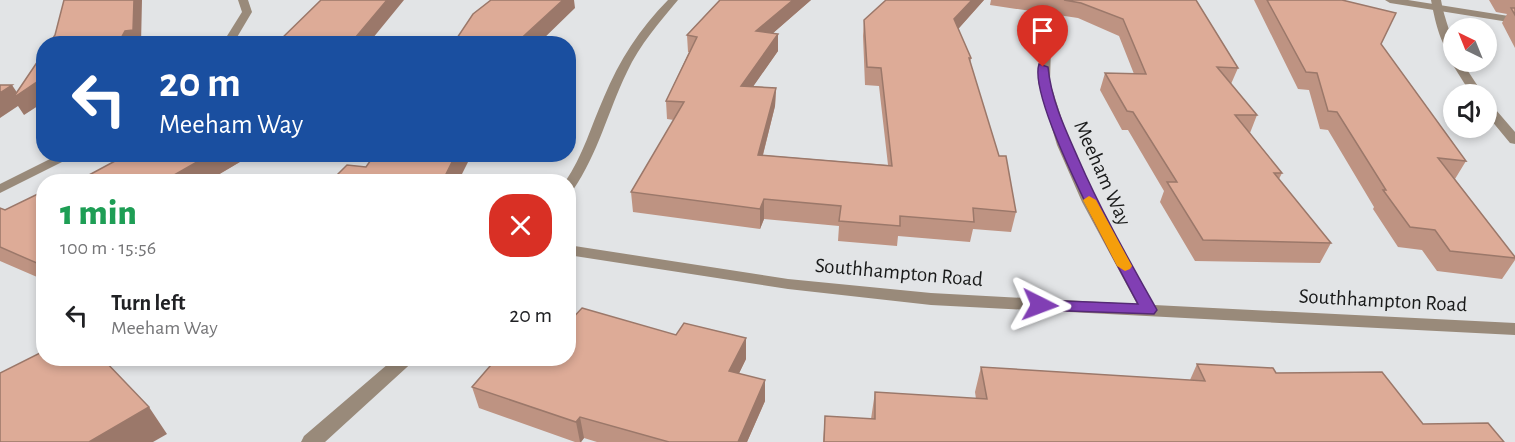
<!DOCTYPE html>
<html lang="en">
<head>
<meta charset="utf-8">
<style>
	:root { --surface:#fff; --page:#f2f2f2; --text:#202124; --muted:#757577 }
	body { margin:0; font-family:"Alegreya Sans",sans-serif; background:var(--page); color:var(--text); height:100vh; display:flex; flex-direction:column; font-size:22px; white-space:nowrap }
	* { box-sizing:border-box; margin:0 }
	p { font-size:20px; color:var(--muted) }
	.icon { flex:none; width:33px; height:33px; fill:none; stroke:currentColor; stroke-width:2; stroke-linecap:round; stroke-linejoin:round }
	.map { position:relative; flex:1; overflow:hidden }
	.side { position:absolute; left:36px; top:174px; width:540px; height:192px; display:flex; flex-direction:column; background:var(--surface); border-radius:24px; box-shadow:0 3px 9px #0003 }
	.side>* { flex:none }
	.banner { position:absolute; left:36px; top:36px; width:540px; height:126px; border-radius:24px; box-shadow:0 3px 9px #0003; background:#1a4fa0; color:#fff; overflow:hidden }
	.needle { width:39px; rotate:317deg }
	.buttons { position:absolute; left:1443px; top:18px; display:grid; gap:12px }
	.buttons a { display:grid; place-items:center; width:54px; height:54px; border-radius:50%; background:var(--surface); box-shadow:0 3px 9px #0003; font-size:30px }
	.pin { position:absolute; display:grid; place-items:center; width:51px; height:51px; color:#fff; margin:-62px -26px; border-radius:50% 50% 50% 0; rotate:-45deg; box-shadow:0 0 6px #0007 }
	.pin .icon { rotate:45deg }
	.me { position:absolute; width:66px; margin:-33px; rotate:93deg; stroke-linejoin:round; filter:drop-shadow(0 0 4px #0008) }
	.turn { display:flex; align-items:center; gap:21px; height:126px; padding:0 24px; font-size:27px }
	.turn .icon { width:78px; height:78px; stroke-width:2.5 }
	.turn b { display:block; font-size:42px; line-height:51px }
	.round { display:grid; place-items:center; flex:none; width:63px; height:63px; border-radius:24px; background:var(--page) }
	.overview { display:flex; align-items:center; justify-content:space-between; height:102px; padding:0 24px }
	h1 { font-size:36px; font-weight:800; line-height:45px; color:#1e9e55 }
	ul { padding:0; list-style:none }
	li { display:flex; align-items:center; gap:18px; height:78px; padding:0 24px }
	li div { flex:1 }
	li b { display:block; font-size:22px }
	li em { font-style:normal }
	.map>svg:first-child { display:block }
</style>
</head>
<body>
<div class="map">
<svg width="1515" height="442" viewBox="0 0 1515 442">
	<rect width="100%" height="100%" fill="#e2e4e6"/>
	<g fill="none" stroke-linecap="round" stroke-linejoin="round">
		<!-- minor -->
		<path fill="#998a7a" fill-rule="evenodd" d="M238,0h10l4,12 -19,32h-11l20,-32z
			M668,0h10c-19,23 -38,44 -51,72 -19,39 -29,82 -54,118l-5,1v-9h-3c18,-26 26,-56 39,-85 15,-36 36,-69 64,-97z
			M1385,0h23l107,17v6l-125,-20z
			M1046,43l5,3 -1,36 20,63 27,57 57,103 361,18v12l-584,-30 -143,-16 -220,-34v-10l220,34 143,14 206,11 -55,-102 -25,-57 -19,-63 3,-36z
			M60,154h18l-78,39v-9z
			M395,358h22l-92,84h-24l3,-6z"/>
		<!-- tertiary -->
		<path fill="#998a7a" fill-rule="evenodd" d="M1431,0h10c3,20 13,37 13,56 -14,-7 -20,-41 -23,-56z
			M1453,60l9,2 21,32h-12l-20,-32z
			M1486,102l4,1 25,29v12l-5,-1 -24,-29z"/>
	</g>
	<!-- wall -->
	<path fill="#be9382" d="M720,0h91l-38,33 5,1v17l-25,35 23,2 -1,18 -12,49 125,10 -9,-79 -14,-1 -2,-49 1,-16 22,-20h98l-26,29 13,29 -1,6 46,148 -5,20 -38,-3 -3,13 -72,-6 -1,10 -59,-5 1,-15 -75,-7 -4,10 -127,-17 -2,-20 43,-72 -7,-1 -1,-18 23,-49h-1l-1,-17z
		M991,0h205l42,68 -7,16 26,31 -7,18 32,40 -3,6 52,64 -11,20 -125,-2 -35,-59 4,-11 -36,-61h-6l-22,-40 5,-17 29,1 -15,-38 -41,-18 -88,-13z
		M1254,0h88l39,44 85,117 -11,18 60,78v3l-13,19 -65,-8 -15,-21 -24,-3 -25,-38 1,-2 -46,-77 -8,-1 -11,-39 -11,-1z
		M1489,0h26v48l-13,-25 5,-9 -11,-2z
		M250,156l-44,26h-130z
		M44,191v89l-44,-19v-53l5,2z
		M746,359l-7,14 26,28 -18,41h-150l-13,-4 -3,4h-6l-96,-34 -7,-21z
		M1197,364l79,9 147,51 81,18h-681l2,-26 46,3 4,-27 101,7 -1,-7 6,-25 209,13z"/>
	<!-- shaded-wall -->
	<path fill="#9b786a" d="M134,0h8l-1,44h-47z
		M387,0h17l-36,44h-18z
		M563,0h11l1,8 -37,36h-23z
		M793,0h18l-55,48v-17z
		M972,0h12l-32,36 2,-17z
		M778,34v17l-37,53v-18z
		M44,77v25l-20,13 -6,-9 -18,12v-25l12,-8 6,9z
		M776,88l-1,18 -17,68v-19z
		M211,154h39v2l-44,26h-36l-1,-4z
		M456,154h16l-14,28h-11l-2,-6z
		M162,176l2,6h-12z
		M764,199v20l-4,10v-20z
		M44,261v10l-5,-7z
		M746,338v21l-16,33 -1,-21z
		M765,380v21l-18,41h-9z
		M149,407l18,27 -14,8h-64z
		M580,417l4,21 -3,4h-1l-4,-20z"/>
	<!-- building -->
	<path fill="#ddab97" stroke="#9b786a" stroke-width="1.5" d="M64,0h70l-1,30 -8,1 -5,9 -26,4h-45l6,-9z
		M321,0h66l-37,44h-74z
		M491,0h72l-48,44h-62l20,-30z
		M720,0h73l-37,31 22,3 -37,52 35,2 -18,67 134,11 -11,-98 -14,-1 -3,-47 22,-20h86l-18,19 17,39h-2l30,98h7l10,56 -43,-4 1,14 -74,-6v10l-61,-5 2,-15 -77,-7 -4,10 -129,-17 53,-90 -18,-1 31,-64 -10,-2z
		M1064,0h132l42,68 -21,-1 40,48h-22l47,58h-8l57,70 -128,-3 -36,-58h10l-44,-70 -6,-1 -22,-38 41,1 -23,-55 -42,-16z
		M1267,0h75l54,13 -15,31 85,117 -28,-3 77,99v1l-65,-7 -15,-21 -25,-3 -27,-37h3l-49,-78 -9,-1 -11,-38 -11,-1z
		M1511,8h4v7z
		M44,52v25l-31,21z
		M0,85h12l-12,8z
		M128,154h83l-42,24 -7,-2 -10,6h-76z
		M375,154h81l-11,22 10,1 -4,5h-121l17,-17 19,2z
		M44,191v70l-5,3 -39,-17v-39l5,2z
		M582,308l94,27 8,-12 62,15 -17,33 36,9 -27,62h-69l-89,-25 -4,5 -104,-35 25,-29h71v-35z
		M44,351v7h58l47,49 -60,35h-89v-69z
		M1197,364l76,4 3,5 106,-1 41,52 65,-1 16,19h-680l1,-26 50,3v-27l112,7 -6,-32 224,14z"/>
	<!-- route -->
	<path fill="#813fb4" stroke="#542975" stroke-width="1.5" d="M1039,64l9,3c3,32 17,62 30,91 23,53 51,102 79,152l-3,4 -114,-4 -8,-5 8,-5 98,4c-21,-39 -111,-203 -99,-240z"/>
	<!-- slow -->
	<path fill="#f59e0b" d="M1089,196l7,4 36,66 -2,3 -5,2 -8,-5 -34,-66z"/>
	<g text-anchor="middle" stroke-width="4.5" stroke-linejoin="round" paint-order="stroke">
		<!-- street labels -->
		<g font-size="21" fill="#191a1a" stroke="#e2e4e6">
			<text transform="translate(1103 173) rotate(66)" y="7">Meeham Way</text>
			<text transform="translate(899 272) rotate(5)" y="7">Southhampton Road</text>
			<text transform="translate(1383 300) rotate(3)" y="7">Southhampton Road</text>
		</g>
	</g>
</svg>
<div class="buttons">
<a><svg class="needle" viewBox="-14 -14 28 28"><path d="M0-13l5 13h-10z" fill="#e53935"/><path d="M0 13l5-13h-10z" fill="#757577"/></svg></a>
<a><svg class="icon" aria-label="sound" viewBox="0 0 24 24"><path d="M4 9h4l5-4v14l-5-4H4zM17 9q2 3 0 6"/></svg></a>
</div>
<div class="pin" style="left:1043px;top:67px;background:#d93025"><svg class="icon" aria-label="arrive" viewBox="0 0 24 24"><path d="M6 21V4h12l-3 4 3 4H6"/></svg></div>
<svg class="me" style="left:1040px;top:305px" viewBox="-20 -20 40 40"><path d="M0-17L14 15 0 8-14 15z" fill="#813fb4" stroke="#fff" stroke-width="4"/></svg>
<div class="banner">
<div class="turn"><svg class="icon" aria-label="left" viewBox="0 0 24 24"><path d="M17 20v-9H6M10 6l-5 5 5 5"/></svg><div><b>20 m</b>Meeham Way</div></div>
</div>
<section class="side">
<div class="overview"><div><h1>1 min</h1><p>100 m · 15:56</p></div><a class="round" style="background:#d93025;color:#fff"><svg class="icon" aria-label="close" viewBox="0 0 24 24"><path d="M6 6l12 12M18 6L6 18"/></svg></a></div>
<ul>
<li><svg class="icon" aria-label="left" viewBox="0 0 24 24"><path d="M17 20v-9H6M10 6l-5 5 5 5"/></svg><div><b>Turn left</b><p>Meeham Way</p></div><em>20 m</em></li>
</ul>
</section>
</div>
</body>
</html>
